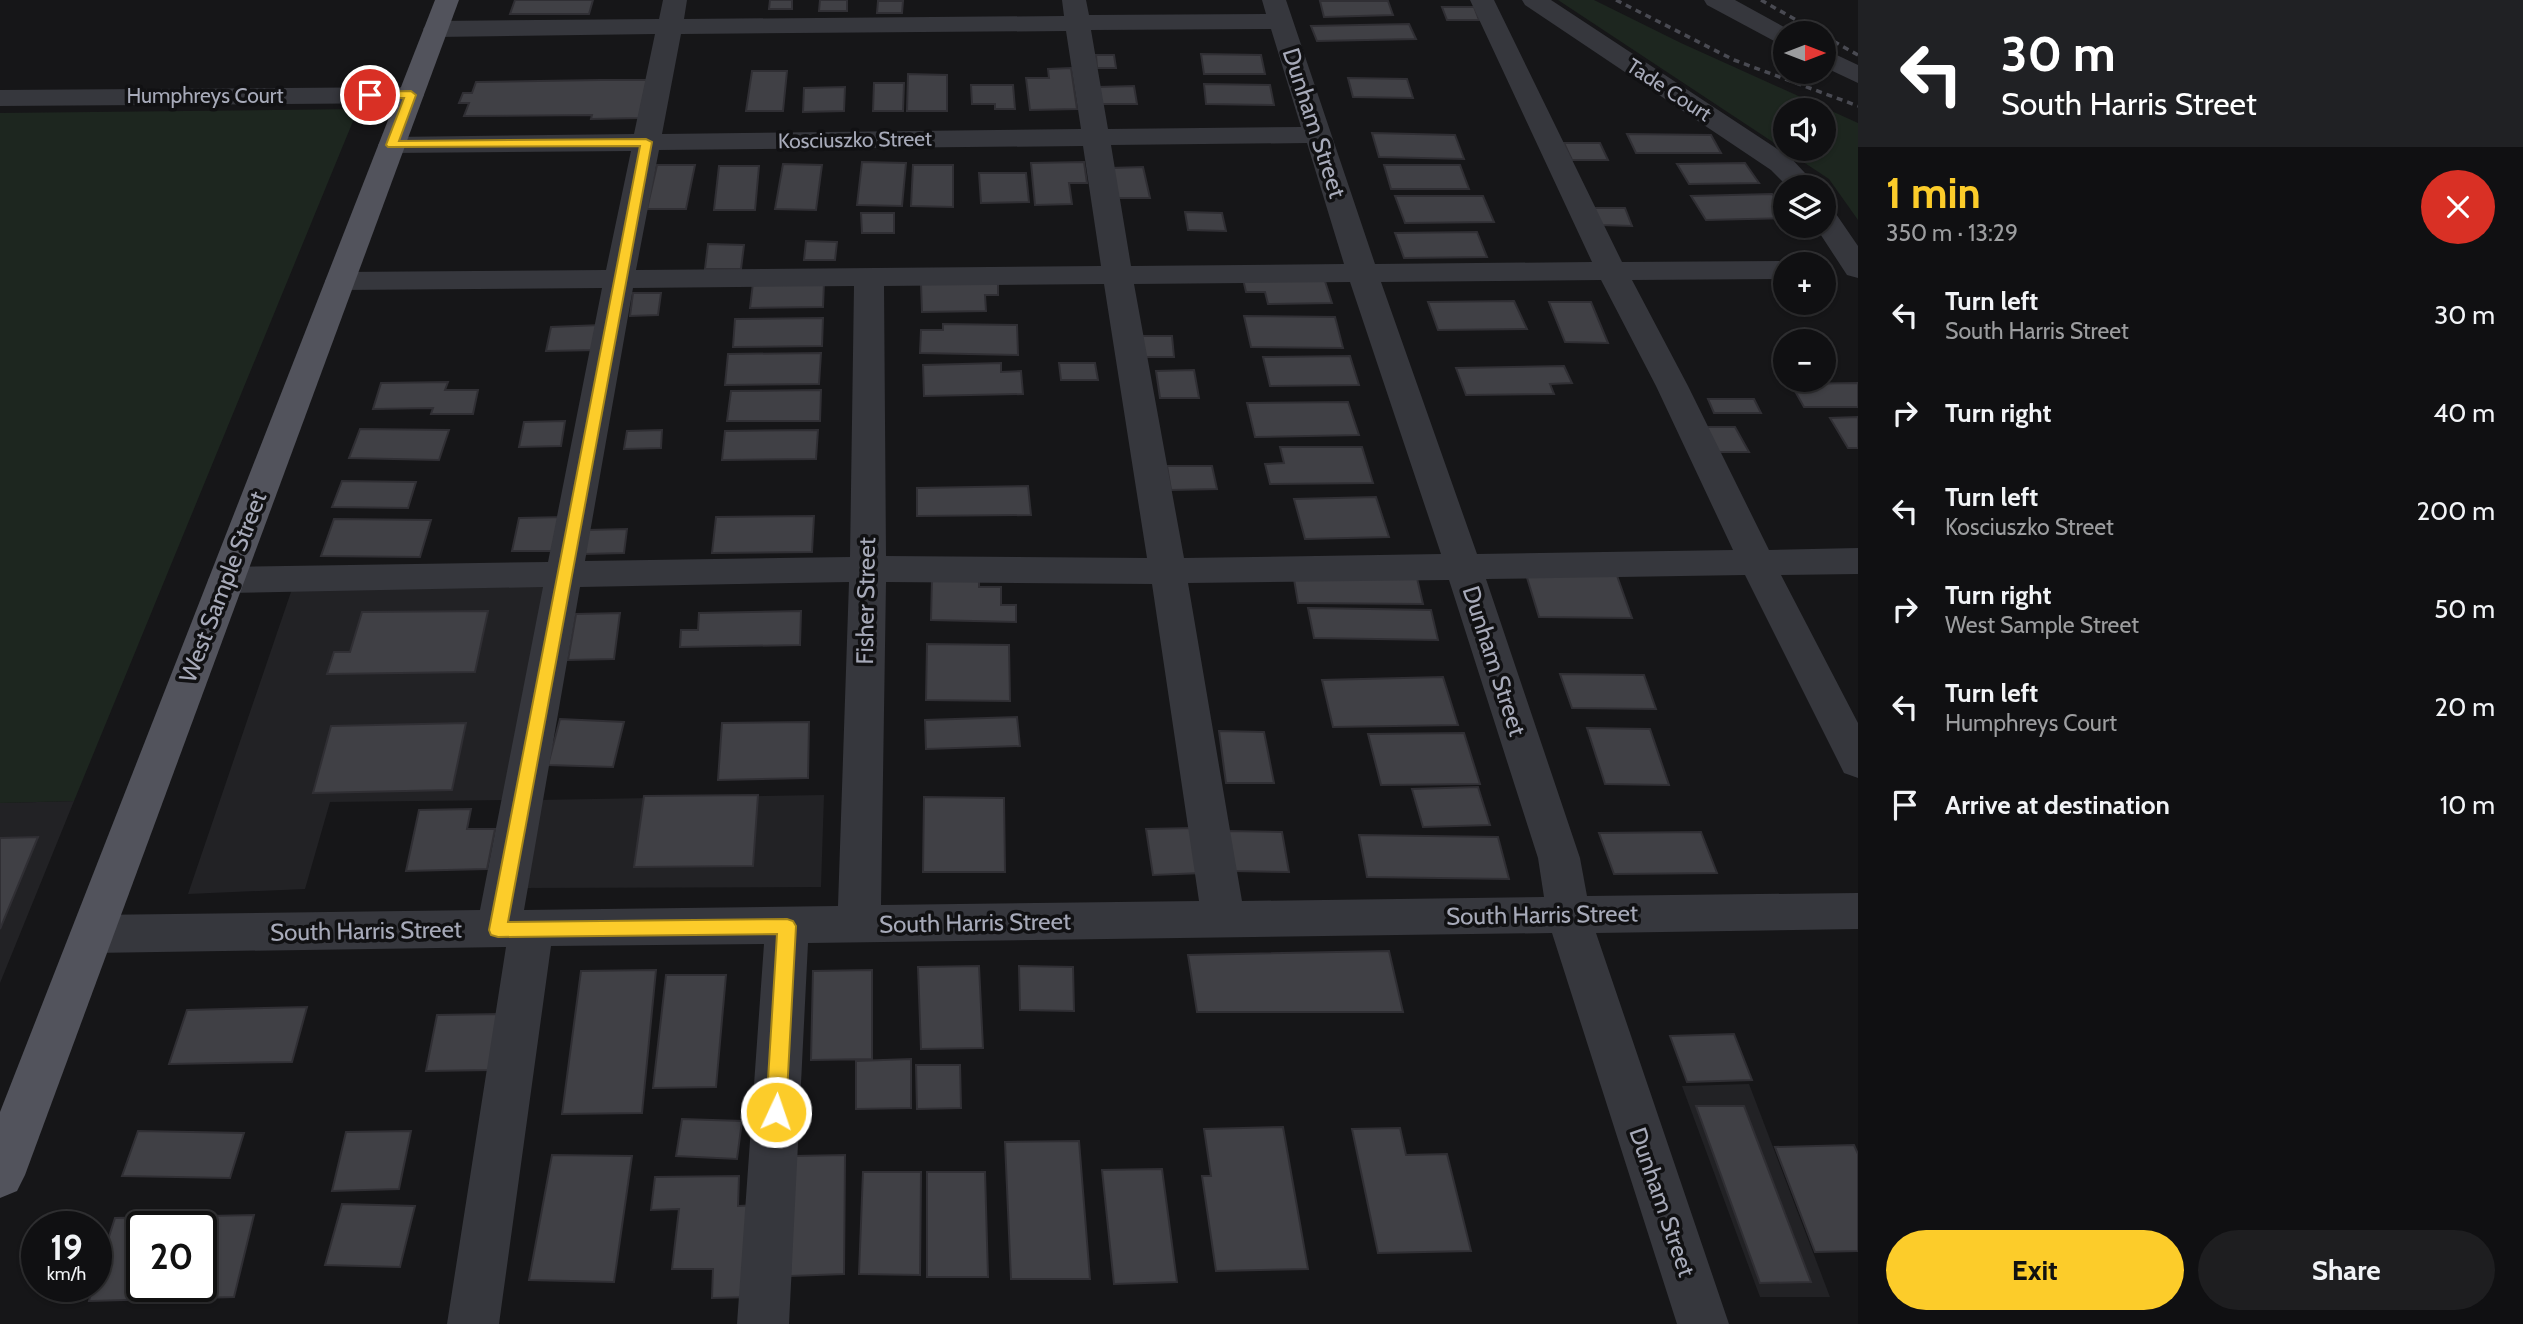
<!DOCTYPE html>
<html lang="en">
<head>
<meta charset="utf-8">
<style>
	:root { --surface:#101012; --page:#1e1e20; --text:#f1f3f6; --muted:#9c9d9f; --line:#303032; --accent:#fccc2a }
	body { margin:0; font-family:Cabin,sans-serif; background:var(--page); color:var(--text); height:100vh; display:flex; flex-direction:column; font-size:26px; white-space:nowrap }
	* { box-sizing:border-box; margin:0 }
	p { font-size:23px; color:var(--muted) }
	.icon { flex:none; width:38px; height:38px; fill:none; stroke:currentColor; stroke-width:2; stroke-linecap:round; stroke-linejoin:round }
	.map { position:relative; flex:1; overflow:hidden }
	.sheet { display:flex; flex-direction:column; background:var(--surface); width:665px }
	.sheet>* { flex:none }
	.guide { background:#202124; color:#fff; overflow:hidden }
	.needle { width:46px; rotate:90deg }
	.tools { position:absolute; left:1773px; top:21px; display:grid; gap:14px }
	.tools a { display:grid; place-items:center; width:63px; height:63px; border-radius:50%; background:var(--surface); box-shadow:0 2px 5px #0004,0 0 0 2px var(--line); font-size:35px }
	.speed { position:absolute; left:21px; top:1211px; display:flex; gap:14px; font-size:35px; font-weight:700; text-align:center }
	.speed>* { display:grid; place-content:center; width:91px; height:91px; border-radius:50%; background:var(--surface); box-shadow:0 2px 5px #0004,0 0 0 2px var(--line); line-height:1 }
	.speed small { font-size:18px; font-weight:400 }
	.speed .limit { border:4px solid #111; border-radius:10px; background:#fff; color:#111 }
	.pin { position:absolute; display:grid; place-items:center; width:60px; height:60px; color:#fff; margin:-30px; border:4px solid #fff; border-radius:50%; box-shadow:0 2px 7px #0007 }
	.me { position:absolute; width:77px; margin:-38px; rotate:3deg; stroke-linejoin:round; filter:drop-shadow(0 0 5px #0008) }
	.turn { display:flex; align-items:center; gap:24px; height:147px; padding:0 28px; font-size:32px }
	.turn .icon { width:91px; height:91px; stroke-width:2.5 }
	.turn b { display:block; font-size:49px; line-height:60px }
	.round { display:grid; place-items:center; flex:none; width:74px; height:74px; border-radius:37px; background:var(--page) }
	.headline { display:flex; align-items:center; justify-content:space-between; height:119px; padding:0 28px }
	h1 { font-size:42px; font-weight:700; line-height:52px; color:var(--accent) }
	.cta { display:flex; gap:14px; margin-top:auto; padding:14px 28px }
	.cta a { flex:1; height:80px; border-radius:42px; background:var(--accent); color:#111; font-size:28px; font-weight:700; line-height:80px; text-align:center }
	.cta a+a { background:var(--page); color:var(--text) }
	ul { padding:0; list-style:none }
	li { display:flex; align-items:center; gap:21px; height:98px; padding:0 28px }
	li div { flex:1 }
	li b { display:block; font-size:26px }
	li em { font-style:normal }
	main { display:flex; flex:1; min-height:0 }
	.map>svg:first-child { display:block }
</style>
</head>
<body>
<main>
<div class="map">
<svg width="1858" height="1324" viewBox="0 0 1858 1324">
	<rect width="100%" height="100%" fill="#161618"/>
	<!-- built -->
	<path fill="#222225" d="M548,583l-40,217 -178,2 -25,87 -117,5 105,-308z
		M824,795l-3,92 -301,1 17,-88z
		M74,801l-74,182v-180z
		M1749,1084l81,213h-70l-78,-211z"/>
	<!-- green -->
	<path fill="#1d261f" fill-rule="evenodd" d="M1558,0h36l87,43 177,80v97l-29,-41zM1785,110h39v39h-39z
		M358,109l-284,692 -74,2v-690z"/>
	<!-- building -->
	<path fill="#404045" stroke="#302f34" stroke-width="2" fill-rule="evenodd" d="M515,0h78l-4,14h-79z
		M770,0h22v9h-23z
		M820,0h27v11h-28z
		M878,1h25l-1,12h-25z
		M1320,1h68l5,14 -69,2z
		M1442,7h32l5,13h-32z
		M1409,24l7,15 -99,2 -6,-15z
		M1201,54l60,1 4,19h-61z
		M1096,55h18l2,13h-19z
		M1071,68l6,41 -47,1 -4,-32h23l-1,-9z
		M752,71h35l-4,40h-37z
		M908,74l39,1v36h-40z
		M1348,78l59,1 6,19 -60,-1z
		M600,80h47l-8,38 -48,1 1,-4 -128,1 5,-13h-10l4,-10h9l4,-11z
		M874,83h30l-1,28h-30z
		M1204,84l66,1 4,20 -68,-1z
		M971,85h42l2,24h-20v-5h-23z
		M1134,86l3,18h-35l-3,-17z
		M845,87l-1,24 -41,1 1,-24z
		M1372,133l83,2 9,24 -85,-2z
		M1627,134l84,1 10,18h-85z
		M1564,143h36l8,17h-36z
		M862,162l44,1 -4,43 -45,-1z
		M1084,162l3,21h-18l3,21 -37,1 -4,-42z
		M1745,163l14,20 -70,1 -12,-20z
		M783,164l39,1 -6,45 -41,-1z
		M657,165h38l-9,44h-39z
		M913,165h40v42l-42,-1z
		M1384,165h76l9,24h-78z
		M719,166h40l-4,44h-41z
		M1143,167l7,31h-32l-7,-30z
		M979,173h47l3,29 -48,1z
		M1772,194l13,19v5l-79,2 -15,-24z
		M1395,196h88l11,26 -89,1z
		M1594,208h31l7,18 -31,-1z
		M1185,212l37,1 4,18 -38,-1z
		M861,213h33v20h-32z
		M1477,232l10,25 -83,1 -9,-25z
		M806,241l31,1 -2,18h-31z
		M708,244l36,1 -3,24h-36z
		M1324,278l8,25 -64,1 -3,-12h-19l-3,-13z
		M824,282l-1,25 -73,1 3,-25z
		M998,283v12h-13l1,16 -64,1 -1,-28z
		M633,293h28l-3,22 -28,1z
		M1514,301l13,28 -89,1 -10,-28z
		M1549,302h42l17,41 -43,-1z
		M1244,316l91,1 8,31 -92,-1z
		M823,318l-1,28 -89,1 2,-28z
		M943,324l74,1 1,30 -98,-2 1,-23h22z
		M601,325l-4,25 -51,1 5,-24z
		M1141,336h31l2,21h-31z
		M821,353l-2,31 -94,1 3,-31z
		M1350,356l9,29 -89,1 -7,-29z
		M1001,363v9l20,-1 2,23 -99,2 -1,-31z
		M1059,363h36l3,17h-37z
		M1564,366l8,17 -22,1 4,10 -88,1 -10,-27z
		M1194,370l5,28h-39l-4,-27z
		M448,382l-3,8h33l-5,24h-42l2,-6 -60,1 8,-26z
		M1858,383v24h-54l-13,-23z
		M821,390l-1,31h-93l4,-30z
		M1708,399h46l7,14h-47z
		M1348,402l11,33 -104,2 -8,-34z
		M1858,417v31h-10l-18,-30z
		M565,421l-4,25 -42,1 5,-25z
		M1703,427h32l14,25h-33z
		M360,429l89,1 -10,30 -90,-2z
		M662,430l-1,18 -37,1 3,-18z
		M818,430l-2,29 -94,1 3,-29z
		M1280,447h82l11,36 -103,1 -5,-20 19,-1z
		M1167,466h45l5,23 -46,1z
		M342,481l74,1 -8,26 -76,-1z
		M1028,486l3,29 -114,1v-28z
		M1376,497l13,40 -84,2 -11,-40z
		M814,516l-2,36 -100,1 4,-36z
		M565,517l-6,34h-47l7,-33z
		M334,519l97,1 -11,37 -99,-1z
		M627,529l-3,24 -40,1 4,-24z
		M1525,571l91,2 16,45 -93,-1z
		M1293,573l123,1 7,30 -125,-1z
		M932,579l47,1v7h22v18h15v17l-85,-2z
		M1308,608l123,2 7,30 -124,-2z
		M488,611l-13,61 -148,2 7,-22h16l12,-40z
		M801,611l-1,34 -120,2 1,-17h17l1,-17z
		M620,613l-6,46 -46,1 8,-46z
		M927,644l82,1 1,56 -84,-1z
		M1560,674l84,1 12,34 -84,-1z
		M1443,677l15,48 -125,2 -11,-47z
		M1017,717l3,29 -94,3 -1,-29z
		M560,719l64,3 -11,45 -65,-2z
		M809,722l-1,56 -90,2 4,-57z
		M466,723l-14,67 -139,3 18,-67z
		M1587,728l63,1 19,56 -64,-1z
		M1219,731l45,1 10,51h-48z
		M1464,733l16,51 -99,1 -13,-51z
		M1478,787l12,38 -67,2 -11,-38z
		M758,795l-5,71 -119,1 10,-71z
		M924,797l80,1 1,74h-82z
		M471,809l-4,20h28l-8,40 -81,2 13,-61z
		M1194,828l8,45 -49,2 -7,-46z
		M1228,831l54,1 7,40 -55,-1z
		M1701,832l16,41 -103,1 -15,-41z
		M1359,835l139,2 11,42 -142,-2z
		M38,837l-38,92v-91z
		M1389,951l14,61h-206l-9,-57z
		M979,966l4,82 -62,1 -3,-82z
		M1019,966l54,1 1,44 -54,-1z
		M656,970l-14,143 -80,1 19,-143z
		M872,970v89l-61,1 2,-89z
		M666,975h60l-10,112 -63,1z
		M307,1007l-15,55 -123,2 18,-54z
		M501,1014l-9,56 -66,1 11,-56z
		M1734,1034l18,46 -65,2 -17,-46z
		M911,1059v49l-55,1v-48z
		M916,1065h44l1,43 -44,1z
		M1696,1106h48l67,176 -51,1z
		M682,1119l60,2 -5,38 -61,-3z
		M1283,1127l25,142 -92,2 -14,-95h9l-7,-47z
		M1400,1128l6,27 41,-1 24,97 -93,2 -26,-124z
		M138,1131l106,2 -14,45 -108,-2z
		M411,1131l-12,58 -67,2 14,-59z
		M1079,1141l11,138h-79l-6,-137z
		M1854,1145l4,9v97l-43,1 -40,-105z
		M552,1155l80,1 -18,126 -85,-2z
		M845,1155l-1,119 -54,2 4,-120z
		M1162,1169l15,113 -63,2 -12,-114z
		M863,1172h58l-1,103 -61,-1z
		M927,1172h58l3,105h-61z
		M739,1176l-1,30 21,-1 -6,92 -41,1 1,-29h-41l7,-60 -28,1 4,-33z
		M342,1204l73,2 -15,61 -75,-2z
		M254,1215l-20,82 -145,4 4,-15h3v-9l19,-59zM142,1227h59v59h-59z"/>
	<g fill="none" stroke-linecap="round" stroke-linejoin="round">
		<!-- minor -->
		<path fill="#36373d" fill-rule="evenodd" d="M663,0h24l-3,19 380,-3 -2,-16h24l3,15 177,-1 -4,-14h24l89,264 217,-2 -122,-262h24l128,262 163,-1 11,3h-11v15l-153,1 56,106 81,164 89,-2v26l-77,1 77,148v55l-14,-5 -99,-198 -259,4 94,279 7,38 271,-3v36l-262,4 133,391h-52l-125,-391 -744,10 -19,381h-52l27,-380 -213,2 -52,378h-52l59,-377 -414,6 -16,-6 -6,-13 6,-13 16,-6 388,-5 63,-323 -317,6 -13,-4 -5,-9 5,-9 13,-4 322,-5 54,-274 -262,2 -11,-3 -4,-6 4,-6 11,-3 266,-2 25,-119 -239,2 -10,-2 -4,-6 4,-6 10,-2 242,-3 21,-100 -219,3 -9,-3 -4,-5 4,-5 9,-3 223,-2zM1271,29l30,98 -193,2 -17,-99zM1066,31l15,98 -419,5 19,-100zM1307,143l37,121 -213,2 -20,-121zM1083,146l18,120 -465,4 23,-120zM1601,280l55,106 77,164 -256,4 -96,-272zM1350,282l91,272 -257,4 -50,-274zM1104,284l43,274 -261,-2 -2,-270zM854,286l-4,271 -265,4 48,-273zM1449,580l89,278 6,39 -302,4 -54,-318zM849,582l-11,324 -314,4 56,-323zM886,582l266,2 47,317 -318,4z
			M1522,0h29l240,158 27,29h-30l-17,-17 -246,-165z
			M1704,0h31l60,33h-10v12l-9,-3 -69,-37z
			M1824,49l34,16v18l-34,-16z
			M411,87l9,2 4,6 -4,6 -9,2 -411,3v-16z
			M1824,208l10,3 24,35v32l-11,-3 -32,-49h9z"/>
		<!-- major -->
		<path fill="#52535c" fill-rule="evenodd" d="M435,0h24l-434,1175 -8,16 -17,7v-86z"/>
		<!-- rail -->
		<path stroke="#494a52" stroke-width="3.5" stroke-dasharray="6 5" stroke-linecap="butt" d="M1616,0l118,60 124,46
			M1761,0l58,33
			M1824,36l34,19"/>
	</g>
	<!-- route -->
	<path fill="#fccc2a" stroke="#a4851b" stroke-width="2" d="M411,91l5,4 -17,46 247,-2 6,3 -144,780 279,-3 6,2 3,5 -10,186 -3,6 -7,3 -7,-3 -3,-6 11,-178 -279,3 -7,-2 -2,-5 151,-784 -252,1 -2,-2 18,-47h-34l-6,-3 6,-3z"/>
	<g text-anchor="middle" stroke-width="7" stroke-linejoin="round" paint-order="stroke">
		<!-- far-street labels -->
		<g font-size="21" fill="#a7aab9" stroke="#111113">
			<text transform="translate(1669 90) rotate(33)" y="7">Tade Court</text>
			<text x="205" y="103">Humphreys Court</text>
			<text transform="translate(855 140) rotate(-1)" y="7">Kosciuszko Street</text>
		</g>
		<!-- street labels -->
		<g font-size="24" fill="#a7aab9" stroke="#111113">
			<text transform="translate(1314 123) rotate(72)" y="8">Dunham Street</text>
			<text transform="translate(223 587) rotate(-69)" y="8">West Sample Street</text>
			<text transform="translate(866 601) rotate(-89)" y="8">Fisher Street</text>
			<text transform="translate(1494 661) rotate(72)" y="8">Dunham Street</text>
			<text transform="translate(1542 915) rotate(-1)" y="8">South Harris Street</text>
			<text transform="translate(975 923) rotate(-1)" y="8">South Harris Street</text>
			<text transform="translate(366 931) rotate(-1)" y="8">South Harris Street</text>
			<text transform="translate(1662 1202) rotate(71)" y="8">Dunham Street</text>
		</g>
	</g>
</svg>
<div class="tools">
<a><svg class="needle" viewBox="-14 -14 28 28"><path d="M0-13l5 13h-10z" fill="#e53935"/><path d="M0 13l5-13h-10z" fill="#9c9d9f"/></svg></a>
<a><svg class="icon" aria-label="sound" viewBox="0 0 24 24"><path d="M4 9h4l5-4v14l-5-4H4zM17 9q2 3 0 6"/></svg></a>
<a><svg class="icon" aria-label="layers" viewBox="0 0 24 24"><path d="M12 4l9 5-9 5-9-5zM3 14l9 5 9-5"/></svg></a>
<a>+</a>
<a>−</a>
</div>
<div class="speed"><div>19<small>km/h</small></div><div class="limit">20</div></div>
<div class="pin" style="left:370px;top:95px;background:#d93025"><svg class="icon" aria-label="arrive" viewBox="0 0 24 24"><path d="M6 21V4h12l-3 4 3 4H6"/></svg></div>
<svg class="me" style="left:776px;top:1112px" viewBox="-20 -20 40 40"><circle r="17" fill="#fccc2a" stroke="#fff" stroke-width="3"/><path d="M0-11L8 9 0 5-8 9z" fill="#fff"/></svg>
</div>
<section class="sheet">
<div class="guide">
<div class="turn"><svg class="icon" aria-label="left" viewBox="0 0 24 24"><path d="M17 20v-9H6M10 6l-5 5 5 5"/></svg><div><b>30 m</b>South Harris Street</div></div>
</div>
<div class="headline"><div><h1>1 min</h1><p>350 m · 13:29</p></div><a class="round" style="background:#d93025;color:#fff"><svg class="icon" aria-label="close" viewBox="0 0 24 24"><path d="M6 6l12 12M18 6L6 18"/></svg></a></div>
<ul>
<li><svg class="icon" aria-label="left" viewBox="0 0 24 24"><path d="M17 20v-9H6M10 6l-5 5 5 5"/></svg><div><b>Turn left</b><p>South Harris Street</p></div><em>30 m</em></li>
<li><svg class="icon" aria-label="right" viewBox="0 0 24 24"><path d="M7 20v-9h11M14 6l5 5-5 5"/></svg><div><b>Turn right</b></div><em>40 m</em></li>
<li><svg class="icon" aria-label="left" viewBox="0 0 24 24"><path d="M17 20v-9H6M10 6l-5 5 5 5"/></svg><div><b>Turn left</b><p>Kosciuszko Street</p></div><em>200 m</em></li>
<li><svg class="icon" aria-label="right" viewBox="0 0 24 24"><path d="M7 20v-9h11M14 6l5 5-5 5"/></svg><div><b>Turn right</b><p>West Sample Street</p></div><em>50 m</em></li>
<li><svg class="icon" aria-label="left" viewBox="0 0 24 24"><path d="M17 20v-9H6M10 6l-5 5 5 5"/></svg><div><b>Turn left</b><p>Humphreys Court</p></div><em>20 m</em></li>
<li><svg class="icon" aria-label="arrive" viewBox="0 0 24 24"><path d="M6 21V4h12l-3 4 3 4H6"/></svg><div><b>Arrive at destination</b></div><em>10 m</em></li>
</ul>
<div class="cta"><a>Exit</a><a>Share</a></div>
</section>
</main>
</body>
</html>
